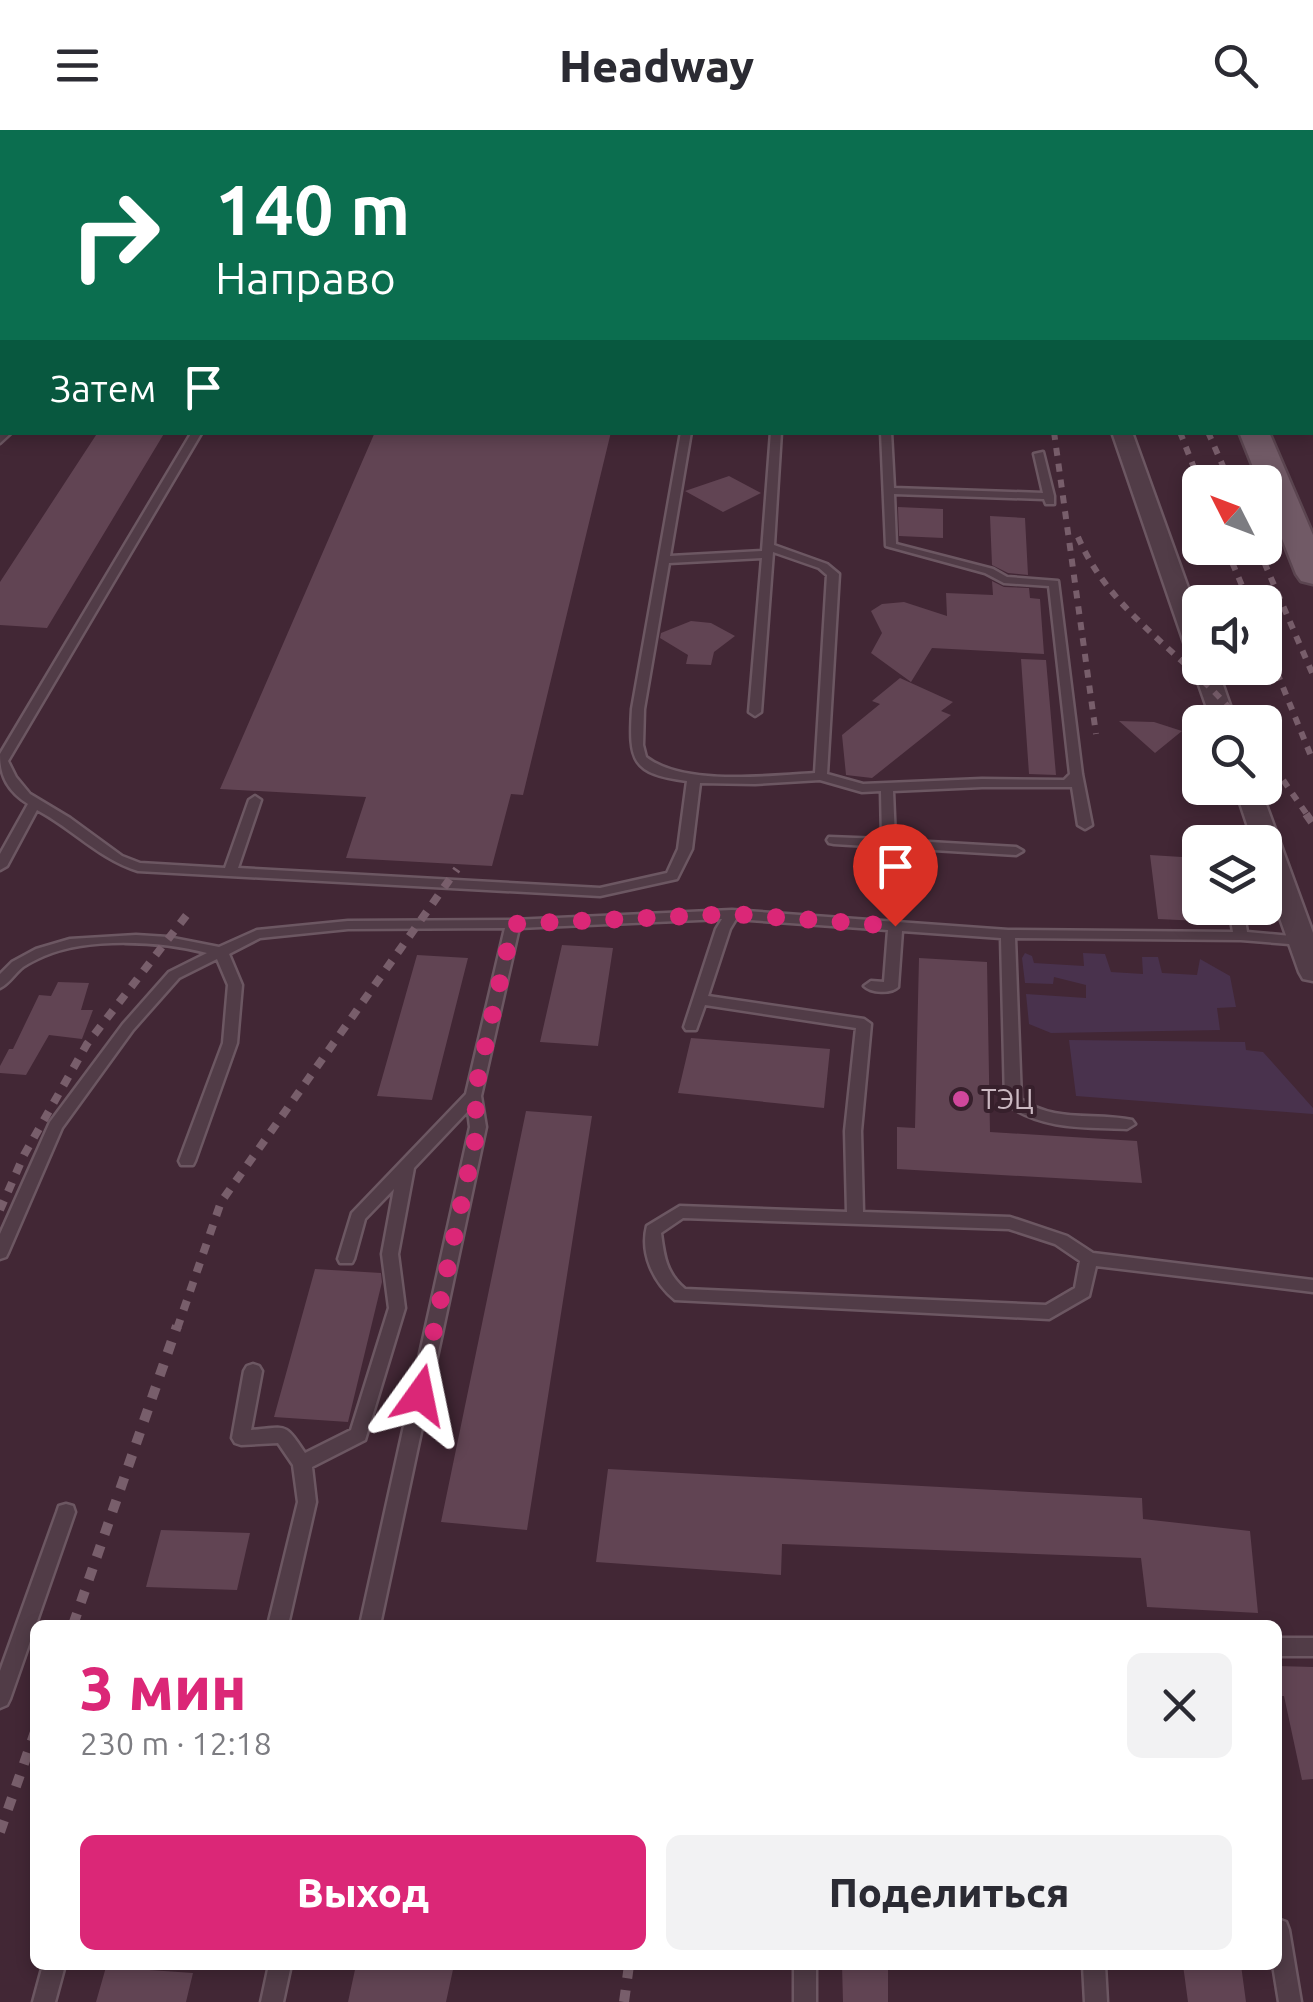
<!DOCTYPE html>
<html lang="ru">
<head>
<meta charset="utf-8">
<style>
	:root { --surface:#fff; --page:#f2f2f3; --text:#2b2b33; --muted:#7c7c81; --accent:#db2777 }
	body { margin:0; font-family:Ubuntu,sans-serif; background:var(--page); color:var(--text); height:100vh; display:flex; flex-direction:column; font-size:38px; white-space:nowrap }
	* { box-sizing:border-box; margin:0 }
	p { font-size:32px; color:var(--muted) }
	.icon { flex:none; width:55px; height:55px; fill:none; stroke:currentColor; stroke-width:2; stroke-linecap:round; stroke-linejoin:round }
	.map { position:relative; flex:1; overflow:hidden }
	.side { position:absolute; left:30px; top:1490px; width:1252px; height:350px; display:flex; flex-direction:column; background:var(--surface); border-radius:15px; box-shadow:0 5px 15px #0003 }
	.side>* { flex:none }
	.hud { position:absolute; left:0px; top:0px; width:1315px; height:305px; box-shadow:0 5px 15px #0003; background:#0b6e4f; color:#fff; overflow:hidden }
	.needle { width:65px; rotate:312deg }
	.controls { position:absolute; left:1182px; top:335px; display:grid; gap:20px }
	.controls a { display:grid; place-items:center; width:100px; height:100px; border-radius:15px; background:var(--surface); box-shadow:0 5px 15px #0003; font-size:50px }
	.pin { position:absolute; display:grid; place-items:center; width:85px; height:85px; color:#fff; margin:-102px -42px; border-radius:50% 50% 50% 0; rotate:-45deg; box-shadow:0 0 10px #0007 }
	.pin .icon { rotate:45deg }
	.me { position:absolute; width:110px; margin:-55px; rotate:12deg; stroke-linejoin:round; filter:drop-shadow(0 0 8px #0008) }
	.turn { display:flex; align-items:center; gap:35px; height:210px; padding:0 50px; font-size:45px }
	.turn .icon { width:130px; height:130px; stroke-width:2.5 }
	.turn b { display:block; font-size:70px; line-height:85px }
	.then { display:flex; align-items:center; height:95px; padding:0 50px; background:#0003; gap:20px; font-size:38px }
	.round { display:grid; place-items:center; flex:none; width:105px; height:105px; border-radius:15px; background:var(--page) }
	.head { display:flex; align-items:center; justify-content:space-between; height:170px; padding:0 50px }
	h1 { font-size:60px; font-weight:800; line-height:75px; color:var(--accent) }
	.action { display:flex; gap:20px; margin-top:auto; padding:20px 50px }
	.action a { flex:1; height:115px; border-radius:15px; background:var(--accent); color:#fff; font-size:40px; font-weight:800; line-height:115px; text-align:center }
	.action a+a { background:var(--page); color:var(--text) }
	header { display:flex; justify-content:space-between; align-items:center; height:130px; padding:0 50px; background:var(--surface); font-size:45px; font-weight:800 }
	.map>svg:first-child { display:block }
</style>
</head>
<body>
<header><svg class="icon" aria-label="menu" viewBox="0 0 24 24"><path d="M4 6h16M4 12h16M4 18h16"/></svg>Headway<svg class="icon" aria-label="search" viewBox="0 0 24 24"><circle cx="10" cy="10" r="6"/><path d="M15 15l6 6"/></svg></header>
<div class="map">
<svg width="1313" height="1872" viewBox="0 0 1313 1872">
	<rect width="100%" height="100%" fill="#422735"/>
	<!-- green -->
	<path fill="#49324d" d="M1025,823l7,3 2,7 50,3 -1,-13 22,1 6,18 32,2 -1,-17h16l4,16 35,2 3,-16 30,17 6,31 -19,1 3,22 -169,3 -22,-9 -3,-30 60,4v-13l-32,-8 -1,7 -28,-1 -3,-25z
		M1069,910l176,2 1,8 17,2 50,56v6l-237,-18z"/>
	<!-- water -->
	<path fill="#683c52" d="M0,0l225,2h-223l-2,240z"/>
	<!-- building -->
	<path fill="#614453" d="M98,302h67l-118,196 -47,-3v-43z
		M375,302h236l-88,363 -12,-1 -19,72 -146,-8 20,-61 -146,-8z
		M729,346l32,17 -38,19 -38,-21z
		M898,377l45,2v29l-44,-2z
		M990,386l35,2 3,57 -20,-2 -16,-8z
		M992,451l12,6 25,1 1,10 10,1 4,55 -112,-6 -21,34 -40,-29 11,-20 -11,-22 11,-7 22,-2 43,14 -1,-23 47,2z
		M691,491l20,2 24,13 -21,16 -3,13 -25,-1 2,-9 -28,-17 1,-5z
		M1021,529l25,1 10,115 -27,-1z
		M900,548l53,24 -12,9 10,4 -79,63 -26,-3 -4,-40 38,-31 -8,-3z
		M1119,591l35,1 28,9 -27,22z
		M1150,725l48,3 2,63 -42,-2z
		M562,815l51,3 -15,98 -58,-4z
		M417,825l51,3 -36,142 -55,-4z
		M919,828l68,4 3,170 147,9 5,42 -245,-14v-42l18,1z
		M58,852l31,1 -8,27h12l-11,29 -33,-4 -23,40 -26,-2v-7l9,-17h4l26,-54 12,1z
		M691,908l139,11 -6,59 -146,-15z
		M526,981l66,5 -65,414 -86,-8z
		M315,1139l66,4 1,9 -34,140 -74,-5z
		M608,1339l534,29 1,21 107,12 8,82 -111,-6 -6,-49 -359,-14 -1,31 -185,-13z
		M161,1400l89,3 -13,57 -91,-3z
		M1278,1536l35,1v112l-11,1 -18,-84h-6z
		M356,1835h98l-8,37h-98z
		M842,1835h46v37h-45z
		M1183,1835h58l5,37h-58z
		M106,1837l87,6 -7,29h-90z"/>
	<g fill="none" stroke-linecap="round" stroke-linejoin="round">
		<defs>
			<path id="lane" d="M361,0h11l2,2h-9z
				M471,0h8v2h-7z
				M521,0h8l-2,2h-6z
				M845,0h8l1,2h-7z
				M1312,83h1v4h-1z
				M1312,278h1v6h-1z
				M2,301l10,1 -12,11v-9z
				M192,302h10l-194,329 8,16 14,17 40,24 52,38 18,7 85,5 24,-68 6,-4 6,4 -23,68 362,20 67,-15 11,-24 9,-68c-56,-7 -58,-21 -55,-72l49,-277h10l-21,124 92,-5 9,-119h10l-7,113 53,19 12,10 -12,200 36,10 119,-5 82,1 6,-6 -21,-188 -45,-3 -19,-10 -99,-27 -5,-114h10l3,56 149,5 -9,-39 9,-2 11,44v8h-8l-2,-5 -150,-5 2,50 97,25 14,8 51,4 24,193 10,51 -7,4 -7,-4 -6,-38h-90l-89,4 2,49 121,7 7,4 -7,4 -182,-11 -5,-1 -2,-3 2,-3 53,2 -1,-48 -19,1 -42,-12 -65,4 -55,-1 -8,66 -15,30 -77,17 -462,-25c-39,-12 -65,-42 -101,-61l-30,56 -7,4v-16l28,-50c-20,-13 -28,-27 -28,-50zM773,422l46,16 8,7 -12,198c-46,3 -132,13 -169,-16l-3,-12 1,-36 25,-146 93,-5 -13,154 6,4 6,-4z
				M1262,694l5,1 2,3 -2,3 -21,11h-16z
				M1229,778h14l4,24 55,5 7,4 -7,4 -61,-5 -226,-2 6,161c34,24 73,13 111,21l3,4 -8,5c-42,-2 -84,1 -119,-24l-3,-4 -4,-163 -99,-7 -4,56c-7,7 -27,6 -34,-1l7,-5 13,1 4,-52 -152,-11 -6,10 -22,67 156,23 7,5 -10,107 2,81 147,5 57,19 26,17 220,27v12l-217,-26 -7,30 -40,23 -374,-19c-22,-18 -35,-47 -28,-74l33,-20 167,6 -2,-81 11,-103 -151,-23 -9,25h-10l-2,-3 32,-98 6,-10 -203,9 -38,168 5,31 -106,498h-20l110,-498 -2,-16 -54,57 -16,86 7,54 -40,132 -53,27 4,35 -28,123h-20l30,-123 -5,-37 -15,-22 -37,2 -6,-2 -3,-5 12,-67 3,-5 6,-2 6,2 3,5 -11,59c37,-3 33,-8 54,23l46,-23 38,-122 -7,-54 12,-65 -29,30 -11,40 -2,4h-12l-2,-4 14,-46 114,-119 39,-166 -157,1 -88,9 -31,16 13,31 -5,58 -42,118 -2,4h-12l-2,-4 44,-118 5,-58 -11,-26 -38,19 -46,52 -71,98 -54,125 -2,4 -6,2v-25l50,-112 73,-98 46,-52 38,-19c-46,-12 -118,-16 -163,3 -7,3 -15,7 -21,11 -9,7 -13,16 -23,21v-14l12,-12 24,-13 34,-10 66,-4 32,2 51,10 38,-17 91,-9 165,-1 219,-10 276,20 225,2zM683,1088l326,11 46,15 25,17 -5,27 -29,17 -361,-16c-19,-16 -21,-33 -24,-56z
				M66,1374l7,2 2,6 -65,187 -3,6 -7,3v-37l57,-159 2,-6z
				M1278,1508h35v18h-35z
				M1278,1789l8,3 3,8 12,72h-22l-6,-37h5z
				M43,1835h22l-10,37h-22z
				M269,1835h22l-8,37h-22z
				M794,1835h22v37h-22z
				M1083,1835h22l2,37h-22z"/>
			<path id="street" d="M744,0h23l2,2h-24z
				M1112,302h20l68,189v40l-12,-7z
				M1200,532v6h17l19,54h-24l-19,-54z
				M1235,658h25l53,145v48l-10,-2 -4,-7 -34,-96v-34h-12z"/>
			<path id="primary" d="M1156,0h22v2h-22z
				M1239,302h30l44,103v49l-12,-3 -5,-7 -31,-78v-14h-6z"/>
		</defs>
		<!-- lane casing -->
		<use href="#lane" stroke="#6c5762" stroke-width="5"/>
		<!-- street casing -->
		<use href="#street" stroke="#6c5762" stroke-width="5"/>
		<!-- primary casing -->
		<use href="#primary" stroke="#5b4550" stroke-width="5"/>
		<!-- lane -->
		<use href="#lane" fill="#513c47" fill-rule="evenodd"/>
		<!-- street -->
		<use href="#street" fill="#513c47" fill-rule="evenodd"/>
		<!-- primary -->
		<use href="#primary" fill="#715a66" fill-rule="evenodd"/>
		<!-- rail-far3 -->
		<path stroke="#785e6b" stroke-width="4" stroke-dasharray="6 6" stroke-linecap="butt" d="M789,0l10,2"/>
		<!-- rail-far2 -->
		<path stroke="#785e6b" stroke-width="6" stroke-dasharray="8 8" stroke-linecap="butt" d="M1054,302l42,302
			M1180,302l20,51
			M1208,302l22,50
			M1078,407c33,78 112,120 163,185
			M1226,418l23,54
			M1258,418l55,127
			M1265,513l48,118
			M1265,624l43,62"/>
		<!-- rail-far1 -->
		<path stroke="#785e6b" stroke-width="8" stroke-dasharray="10 10" stroke-linecap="butt" d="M1306,684l7,10
			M0,1080l24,-55 63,-111 102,-132
			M177,1199l44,-127 236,-333"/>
		<!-- rail -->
		<path stroke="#785e6b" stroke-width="10" stroke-dasharray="12 12" stroke-linecap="butt" d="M73,1495l104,-299
			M0,1702l35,-100
			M624,1872l5,-37"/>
	</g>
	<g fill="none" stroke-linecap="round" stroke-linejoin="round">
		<!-- route -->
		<path stroke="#db2777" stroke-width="18" stroke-dasharray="0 32.4" d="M420,1265l58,-268 -4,-31 39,-172 219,-10 163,12"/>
	</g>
	<!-- markers -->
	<circle fill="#d1479c" stroke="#37202c" stroke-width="4" cx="961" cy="969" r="10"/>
	<g text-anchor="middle" stroke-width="8" stroke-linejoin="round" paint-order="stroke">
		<!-- poi labels -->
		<g font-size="28" fill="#cbb9c2" stroke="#37202c" text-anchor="start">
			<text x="981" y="979">ТЭЦ</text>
		</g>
	</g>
</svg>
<div class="controls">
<a><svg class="needle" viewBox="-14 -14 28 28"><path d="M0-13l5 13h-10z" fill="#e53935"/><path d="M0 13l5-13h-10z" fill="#7c7c81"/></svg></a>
<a><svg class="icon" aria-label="sound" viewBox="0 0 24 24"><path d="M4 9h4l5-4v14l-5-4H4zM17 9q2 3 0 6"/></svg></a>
<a><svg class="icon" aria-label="search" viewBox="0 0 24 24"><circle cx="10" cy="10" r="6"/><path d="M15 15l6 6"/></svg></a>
<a><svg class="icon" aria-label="layers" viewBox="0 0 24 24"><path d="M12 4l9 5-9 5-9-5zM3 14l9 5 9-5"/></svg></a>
</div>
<div class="pin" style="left:895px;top:796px;background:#d93025"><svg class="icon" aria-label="arrive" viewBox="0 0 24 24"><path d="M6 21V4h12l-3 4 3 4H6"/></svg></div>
<svg class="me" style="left:420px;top:1265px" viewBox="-20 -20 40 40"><path d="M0-17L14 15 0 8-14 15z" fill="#db2777" stroke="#fff" stroke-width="4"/></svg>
<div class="hud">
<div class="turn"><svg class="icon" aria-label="right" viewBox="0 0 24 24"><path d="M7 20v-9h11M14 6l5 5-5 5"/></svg><div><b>140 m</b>Направо</div></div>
<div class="then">Затем<svg class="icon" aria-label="arrive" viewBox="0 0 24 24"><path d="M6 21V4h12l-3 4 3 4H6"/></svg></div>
</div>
<section class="side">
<div class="head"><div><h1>3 мин</h1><p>230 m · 12:18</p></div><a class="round"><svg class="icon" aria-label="close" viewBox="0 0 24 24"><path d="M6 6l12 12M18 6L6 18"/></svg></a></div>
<div class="action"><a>Выход</a><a>Поделиться</a></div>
</section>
</div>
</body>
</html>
